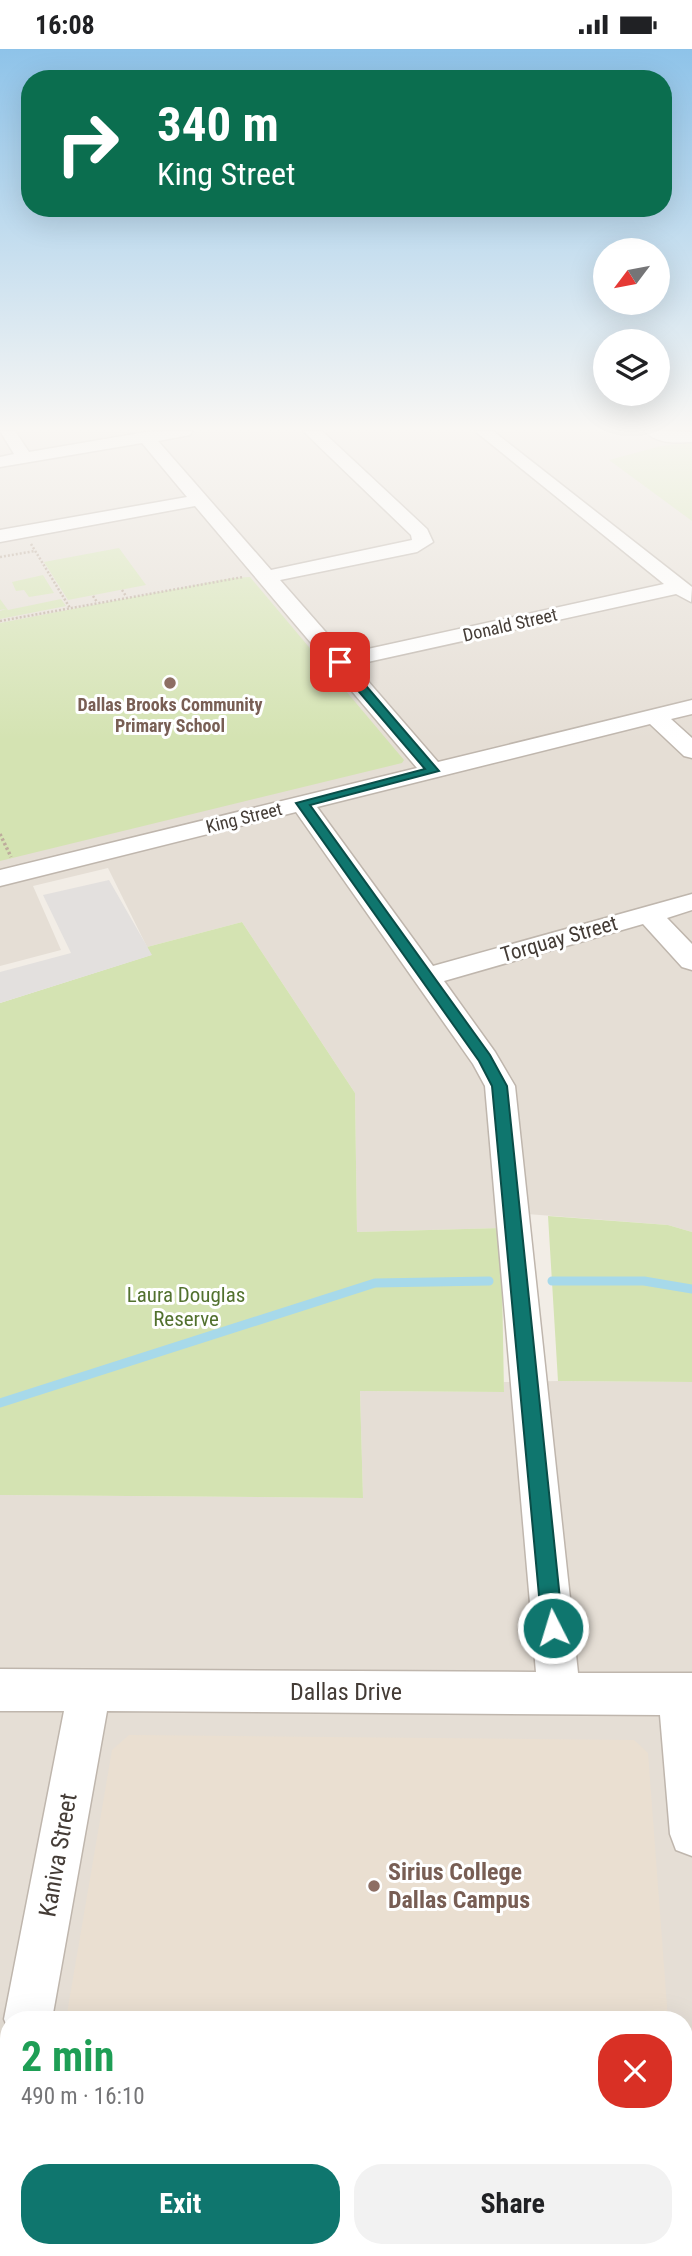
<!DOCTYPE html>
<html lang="en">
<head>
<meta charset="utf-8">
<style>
	:root { --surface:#fff; --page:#f2f2f2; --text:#202124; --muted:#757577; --accent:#0f766e }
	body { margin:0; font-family:"Roboto Condensed",sans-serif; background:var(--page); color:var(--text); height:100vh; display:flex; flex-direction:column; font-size:26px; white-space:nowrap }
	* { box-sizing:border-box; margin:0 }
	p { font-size:23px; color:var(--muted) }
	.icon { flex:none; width:38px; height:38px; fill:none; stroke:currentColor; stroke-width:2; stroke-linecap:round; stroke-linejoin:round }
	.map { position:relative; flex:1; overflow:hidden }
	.panel { position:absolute; left:0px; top:1962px; width:693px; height:247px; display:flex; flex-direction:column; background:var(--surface); border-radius:28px 28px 0 0; box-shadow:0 7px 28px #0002 }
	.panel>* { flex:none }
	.banner { position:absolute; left:21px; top:21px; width:651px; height:147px; border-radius:28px; box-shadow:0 7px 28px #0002; background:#0b6e4f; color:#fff; overflow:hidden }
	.needle { width:46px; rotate:238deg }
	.tools { position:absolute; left:593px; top:189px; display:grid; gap:14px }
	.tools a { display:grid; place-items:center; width:77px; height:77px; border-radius:50%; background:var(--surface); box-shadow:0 7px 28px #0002; font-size:35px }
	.pin { position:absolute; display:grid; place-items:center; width:60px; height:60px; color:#fff; margin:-30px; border-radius:14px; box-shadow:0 4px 10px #0006 }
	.me { position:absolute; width:77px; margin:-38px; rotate:355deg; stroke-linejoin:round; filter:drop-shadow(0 0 5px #0008) }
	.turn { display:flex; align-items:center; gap:24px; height:147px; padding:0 21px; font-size:32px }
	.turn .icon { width:91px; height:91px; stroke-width:2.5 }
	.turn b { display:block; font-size:49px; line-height:60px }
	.round { display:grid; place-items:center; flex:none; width:74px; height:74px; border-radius:28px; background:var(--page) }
	.headline { display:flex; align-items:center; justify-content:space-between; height:119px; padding:0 21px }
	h1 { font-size:42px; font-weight:700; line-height:52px; color:#1e9e55 }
	.action { display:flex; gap:14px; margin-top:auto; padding:14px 21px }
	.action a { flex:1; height:80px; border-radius:28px; background:var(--accent); color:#fff; font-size:28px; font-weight:700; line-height:80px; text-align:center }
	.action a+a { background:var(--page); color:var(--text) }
	.status { display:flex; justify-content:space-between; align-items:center; height:49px; padding:0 35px; background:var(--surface); direction:ltr }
	.status svg { height:19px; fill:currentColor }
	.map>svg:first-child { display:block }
</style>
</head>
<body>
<div class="status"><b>16:08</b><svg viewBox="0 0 49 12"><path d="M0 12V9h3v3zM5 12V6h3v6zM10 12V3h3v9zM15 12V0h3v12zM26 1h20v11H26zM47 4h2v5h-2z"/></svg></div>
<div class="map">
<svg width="692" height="2207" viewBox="0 0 692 2207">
	<rect width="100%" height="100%" fill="#f2ede6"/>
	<!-- residential -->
	<path fill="#e5ded5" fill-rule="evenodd" d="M0,382h692v801l-24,-7 -168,-13 1,16 -144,4 -2,-139 -113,-171 -95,25 -39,-79 -75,18 28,64 -61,16z
		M558,1332l134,1v874h-692v-761l363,3 -3,-107 144,1v-10zM9,1970h675v230h-675z"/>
	<!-- education -->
	<path fill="#eadfd1" d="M129,1686l505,5 14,13 20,266h-602l46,-269z
		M684,2182l2,25h-661l2,-7h657z"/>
	<!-- green -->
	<path fill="#d4e3b2" d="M692,393v79l-83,-61 52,-14z
		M119,499l27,37 -78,15 -24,-38z
		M43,526l11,18 -25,4 -5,-7 -8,1 -4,-9z
		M250,528l154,183 -2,3 -402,98v-238l232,-45z
		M0,550l8,11 53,-11 5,7 -66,13v-8l6,-2 -6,1z
		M242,873l113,171 2,139 144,-4 3,164 -144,-1 3,107 -363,-3v-492l151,-48 -4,-8z
		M548,1167l120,9 24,7v150l-134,-1z"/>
	<!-- parking -->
	<path fill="#e3e0de" d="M109,831l43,75 -152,48v-31l71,-19 -28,-58z"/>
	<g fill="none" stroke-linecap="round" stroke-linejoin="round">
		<!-- stream -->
		<path stroke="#a7d9ea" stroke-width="9" d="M552,1232h92l48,8
			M0,1354l375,-120 114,-2"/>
		<defs>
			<path id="minor" d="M0,382h15l14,21 117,-20 46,-1 -2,4 -32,6 113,129 141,-30 -1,-5 -108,-104h19l105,98 6,13 -16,10 -137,28 65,74 319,-70 -189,-153h18l199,156 -1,15 -15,-8 -322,71 84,97 254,-62v14l-21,5 21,19v20l-8,-2 -34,-32 -333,83 116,159 259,-72v16l-25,8 25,26v26l-10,-3 -39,-43 -199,57 51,71 20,34 63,587h114v183l-16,-6 -6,-16 -10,-119 -553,-4 -55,308h-43v12l-5,-12 60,-308h-64v-42l536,3 -51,-586 -12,-22 -177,-252 -296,74v-16l417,-102 -222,-262 -195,36v-12l187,-33 -45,-54 -142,24v-10l14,-3z
				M644,382l48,1v10c-17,1 -35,2 -48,-11z
				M9,2049v94l-9,4v-95z"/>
		</defs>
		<!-- minor casing -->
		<use href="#minor" stroke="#bfb6ad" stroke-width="3"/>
		<!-- path-far1 -->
		<path stroke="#bdac9c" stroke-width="2.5" stroke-dasharray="2 2" stroke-linecap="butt" d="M31,495l39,64
			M0,508l35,-6
			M122,541l4,6
			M93,547l4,6
			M0,572l243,-44"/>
		<!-- path -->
		<path stroke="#bdac9c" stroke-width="3.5" stroke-dasharray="2.5 2.5" stroke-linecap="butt" d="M0,785l11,23"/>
		<!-- minor -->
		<use href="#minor" fill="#fff" fill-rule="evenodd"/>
	</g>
	<!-- sky -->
	<linearGradient id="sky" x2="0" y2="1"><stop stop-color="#8ec3e9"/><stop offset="0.55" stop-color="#f9f7f4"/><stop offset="1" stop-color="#f9f7f4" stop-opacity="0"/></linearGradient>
	<rect width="692" height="691" fill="url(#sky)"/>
	<!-- route -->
	<path fill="#0f766e" stroke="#0a4d48" stroke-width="2" d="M336,611h8l95,111 -129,34 180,250 17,31 56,542 -3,7 -7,2 -8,-2 -3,-7 -50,-542 -13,-25 -183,-258 129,-34 -89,-104z"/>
	<!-- markers -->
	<g fill="#8d6e63" stroke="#fff" stroke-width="2.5">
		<circle cx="170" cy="634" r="7"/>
		<circle cx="374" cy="1837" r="7"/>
	</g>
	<g text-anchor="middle" stroke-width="6" stroke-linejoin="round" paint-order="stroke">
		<!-- far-street labels -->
		<g font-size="18" fill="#443c36" stroke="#fff">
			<text transform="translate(510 576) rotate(-13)" y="6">Donald Street</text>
			<text transform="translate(244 769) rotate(-14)" y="6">King Street</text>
		</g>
		<!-- far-education labels -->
		<g font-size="18" font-weight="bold" fill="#785e54" stroke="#fff">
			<text x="170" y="662">Dallas Brooks Community<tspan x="170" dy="21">Primary School</tspan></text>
		</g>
		<!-- street labels -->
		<g font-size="21" fill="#443c36" stroke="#fff">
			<text transform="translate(559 890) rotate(-16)" y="7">Torquay Street</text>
		</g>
		<!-- park labels -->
		<g font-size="21" fill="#52712e" stroke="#fff">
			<text x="186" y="1253">Laura Douglas<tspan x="186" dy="24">Reserve</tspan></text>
		</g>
		<!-- near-street labels -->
		<g font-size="24" fill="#443c36" stroke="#fff">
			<text x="346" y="1651">Dallas Drive</text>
			<text transform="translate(58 1806) rotate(-80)" y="8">Kaniva Street</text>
		</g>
		<!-- near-education labels -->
		<g font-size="24" font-weight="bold" fill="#785e54" stroke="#fff" text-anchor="start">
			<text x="388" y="1831">Sirius College<tspan x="388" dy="28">Dallas Campus</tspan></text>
		</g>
	</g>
</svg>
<div class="tools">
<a><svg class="needle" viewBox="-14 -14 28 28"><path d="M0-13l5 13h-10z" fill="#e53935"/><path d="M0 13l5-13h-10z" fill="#757577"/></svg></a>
<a><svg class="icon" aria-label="layers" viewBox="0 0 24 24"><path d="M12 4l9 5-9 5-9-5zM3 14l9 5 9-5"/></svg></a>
</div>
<div class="pin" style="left:340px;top:613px;background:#d93025"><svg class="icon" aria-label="arrive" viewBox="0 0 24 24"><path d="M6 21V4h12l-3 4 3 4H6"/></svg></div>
<svg class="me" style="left:553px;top:1579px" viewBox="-20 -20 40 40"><circle r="17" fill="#0f766e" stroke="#fff" stroke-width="3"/><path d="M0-11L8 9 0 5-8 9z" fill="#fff"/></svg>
<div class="banner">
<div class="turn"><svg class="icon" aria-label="right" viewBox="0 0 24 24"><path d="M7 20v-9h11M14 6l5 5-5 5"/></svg><div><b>340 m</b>King Street</div></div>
</div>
<section class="panel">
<div class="headline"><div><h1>2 min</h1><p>490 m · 16:10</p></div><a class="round" style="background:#d93025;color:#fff"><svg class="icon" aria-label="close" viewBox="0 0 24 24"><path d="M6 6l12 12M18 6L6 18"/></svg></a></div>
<div class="action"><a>Exit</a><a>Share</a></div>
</section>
</div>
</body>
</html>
